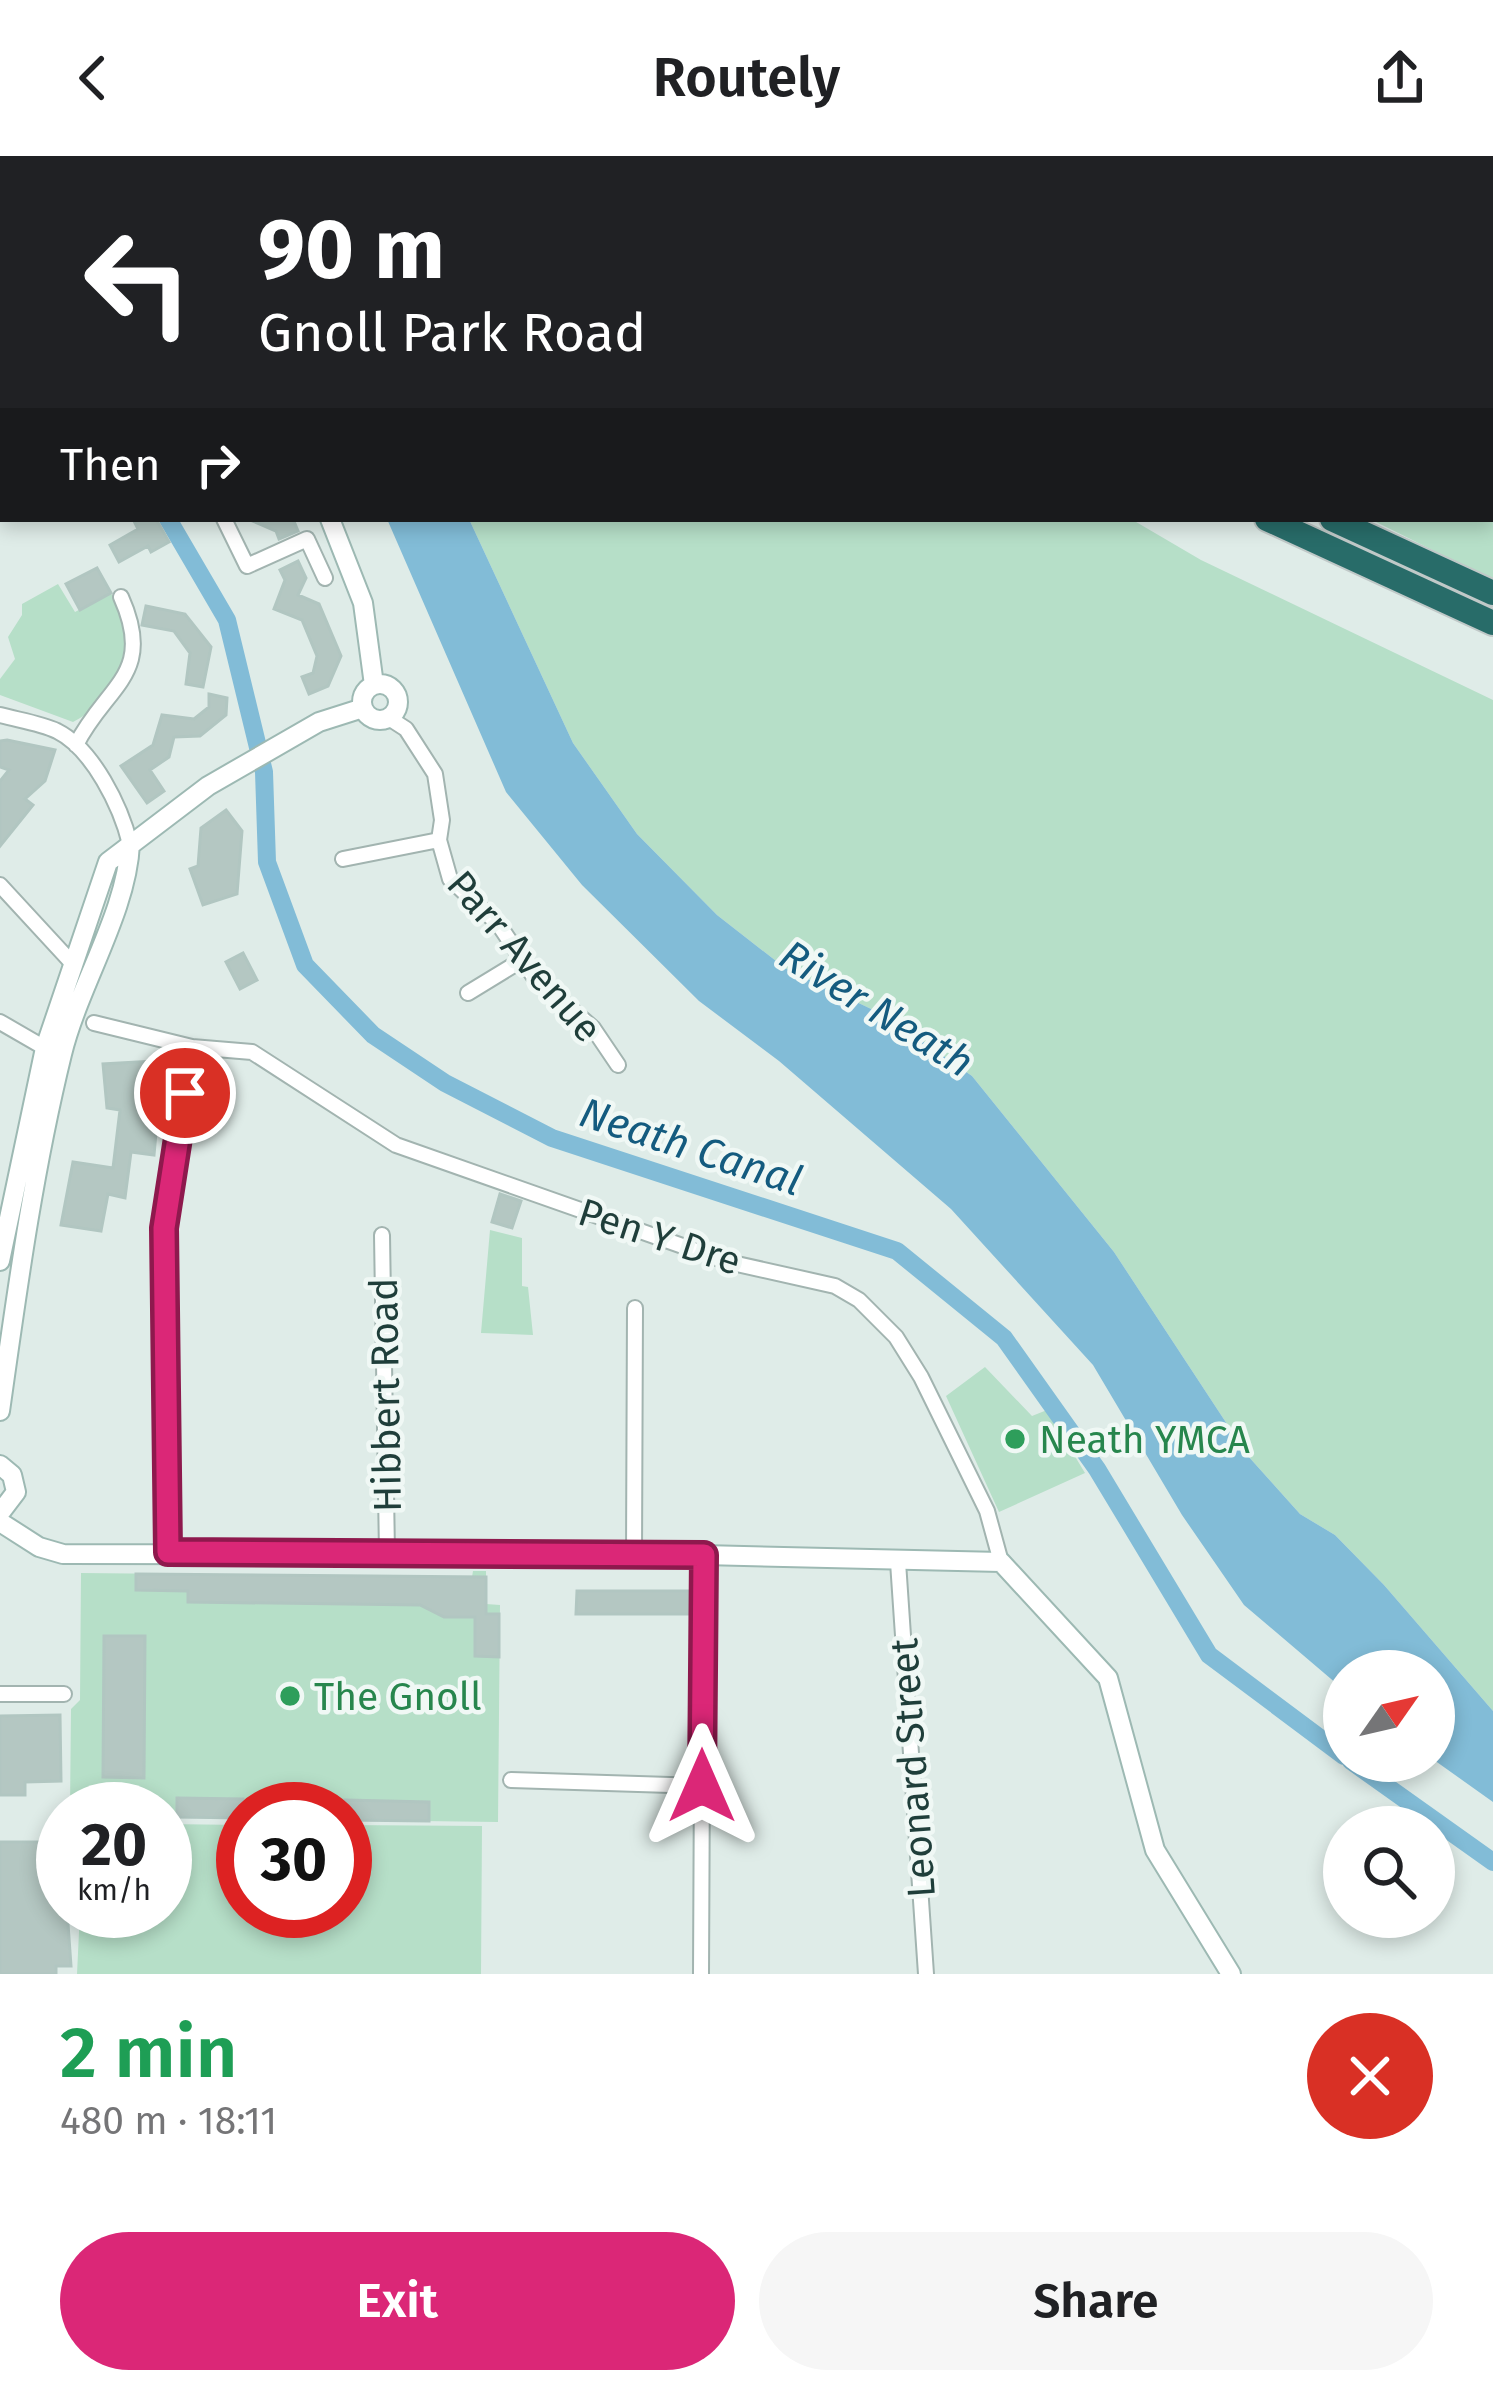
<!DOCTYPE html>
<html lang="en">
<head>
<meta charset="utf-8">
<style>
	:root { --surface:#fff; --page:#f6f6f6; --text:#202124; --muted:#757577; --accent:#db2777 }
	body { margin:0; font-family:"Fira Sans",sans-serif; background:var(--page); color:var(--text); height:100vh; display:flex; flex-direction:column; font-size:45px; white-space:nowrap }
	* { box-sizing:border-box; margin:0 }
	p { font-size:39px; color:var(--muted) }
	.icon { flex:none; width:66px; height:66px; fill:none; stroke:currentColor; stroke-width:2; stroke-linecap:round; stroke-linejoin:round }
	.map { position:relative; height:1818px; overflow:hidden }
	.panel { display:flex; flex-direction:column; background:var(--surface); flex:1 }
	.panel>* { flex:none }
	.guide { position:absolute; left:0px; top:0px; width:1494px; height:366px; box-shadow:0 6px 18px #0003; background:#202124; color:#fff; overflow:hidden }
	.needle { width:78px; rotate:56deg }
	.fabs { position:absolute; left:1323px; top:1494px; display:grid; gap:24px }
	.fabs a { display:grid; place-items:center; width:132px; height:132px; border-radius:50%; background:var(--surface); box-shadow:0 6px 18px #0003; font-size:60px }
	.speed { position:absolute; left:36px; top:1626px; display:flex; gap:24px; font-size:60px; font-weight:700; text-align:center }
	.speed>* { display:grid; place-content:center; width:156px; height:156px; border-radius:50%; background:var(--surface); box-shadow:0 6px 18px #0003; line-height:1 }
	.speed small { font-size:30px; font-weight:400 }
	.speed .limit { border:18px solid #d22; background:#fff; color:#111 }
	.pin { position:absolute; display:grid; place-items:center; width:102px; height:102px; color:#fff; margin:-51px; border:6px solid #fff; border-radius:50%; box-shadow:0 3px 12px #0007 }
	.me { position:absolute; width:132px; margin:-66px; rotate:0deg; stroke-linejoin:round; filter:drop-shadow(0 0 9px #0008) }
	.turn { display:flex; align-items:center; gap:42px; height:252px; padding:0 60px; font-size:54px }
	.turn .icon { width:156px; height:156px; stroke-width:2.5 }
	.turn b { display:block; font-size:84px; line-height:102px }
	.then { display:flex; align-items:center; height:114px; padding:0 60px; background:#0003; gap:24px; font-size:45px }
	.round { display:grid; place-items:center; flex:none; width:126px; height:126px; border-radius:63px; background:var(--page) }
	.overview { display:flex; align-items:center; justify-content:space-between; height:204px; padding:0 60px }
	h1 { font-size:72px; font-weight:600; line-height:90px; color:#1e9e55 }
	.action { display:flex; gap:24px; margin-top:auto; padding:24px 60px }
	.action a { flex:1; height:138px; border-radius:72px; background:var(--accent); color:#fff; font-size:48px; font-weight:600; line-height:138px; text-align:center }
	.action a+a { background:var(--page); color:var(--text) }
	header { display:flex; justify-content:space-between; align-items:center; height:156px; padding:0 60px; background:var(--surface); font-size:54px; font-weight:600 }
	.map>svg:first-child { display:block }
</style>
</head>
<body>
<header><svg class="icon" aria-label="back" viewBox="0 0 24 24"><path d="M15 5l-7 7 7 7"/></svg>Routely<svg class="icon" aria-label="share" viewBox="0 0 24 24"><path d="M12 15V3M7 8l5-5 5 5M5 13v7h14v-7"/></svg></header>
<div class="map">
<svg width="1493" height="1818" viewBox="0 0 1493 1818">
	<rect width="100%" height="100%" fill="#dfece8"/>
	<!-- green -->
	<path fill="#b6dfc8" d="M273,0h411l3,3h-412z
		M837,0h281l7,3h-285z
		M1493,170v254l-123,-61h121z
		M469,363h662l70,41 292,140v1011l-109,-126 -49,-50 -35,-21 -52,-58 -134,-204 -142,-176 -84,-59 -103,-49 -68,-53 -80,-81 -64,-91z
		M58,428l17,28 36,-19c26,52 16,100 -38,129l-73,-27v-16l15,-20 -7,-22 14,-22v-11z
		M490,1074l32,8v48l6,1 5,48 -52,-2z
		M985,1211l47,49 15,-6 38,63 -86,39 -53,-116z
		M473,1415h13v33l14,1 -2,217 -153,-2v-11h-102v9h-78v-9h-95l1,-100 9,-9 1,-127 391,4z
		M165,1668l78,1v86h102v-86l137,1 -1,148h-404l3,-63h85z"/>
	<!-- water -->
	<path fill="#82bcd7" d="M387,363h82l104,224 64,91 80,81 68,53 103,49 84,59 142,176 134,204 52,58 35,21 49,50 109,126v91l-59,-42v-89h-90v19l-100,-85 -62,-90 -89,-150 -142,-156 -172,-148 -80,-60 -117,-116 -76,-93z"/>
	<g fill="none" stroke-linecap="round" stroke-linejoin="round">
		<!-- canal -->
		<path stroke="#82bcd7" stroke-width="18" d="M915,0l6,3
			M0,147l3,3
			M1491,255h2
			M168,363l59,101 37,152 3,90 38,103 68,70 72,48 107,55 345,113 107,87 93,131 112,186 135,101
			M1351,1605l142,101"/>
	</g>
	<!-- building -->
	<path fill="#b4c7c2" stroke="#b1c6c1" stroke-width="3" d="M133,363h23l13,23 -18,10 -3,-6 -29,16 -9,-17 28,-16z
		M248,363h45l5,12 -19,8 -3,-8z
		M298,405l8,17 -8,17 21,9 22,52 -13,30 -19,8 -7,-17 11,-4 4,-17 -15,-36 -28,-11 11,-29 -5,-10z
		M97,412l14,25 -31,17 -14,-26z
		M146,450l39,8 26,33 -8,40 -17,-3 4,-31 -16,-22 -32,-6z
		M209,538l18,4 -1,17 -26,21 -26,1 -5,20 -19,13 14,21 -17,12 -26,-37 32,-21 9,-30 32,4 15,-12z
		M7,584l48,10 -10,31 -20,18 8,6 -33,41v-65l9,-11 -9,-3v-26z
		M226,654l16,21 -5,63 -34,11 -13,-36 8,-3 3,-38z
		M243,797l14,27 -17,9 -14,-27z
		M154,905l2,28h4l-6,66 -23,-3 -6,46 -17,-4 -7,37 -40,-6 12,-63 40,6 7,-58 -13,-2 -4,-44z
		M500,1038l21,7 -9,27 -20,-6z
		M136,1418l350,3v37h13v43l-24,-1v-39h-31l-24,-12 -232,-3v-11l-52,-1z
		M577,1435h115l-1,23h-115z
		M104,1480h41l-1,142 -41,-1z
		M60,1559l1,66 -36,1v13h-25v-79z
		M177,1642l66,1v19l-66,-1z
		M345,1644l84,2v19l-84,-1z
		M0,1686h39v11h24l8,113h-15v8h-56z"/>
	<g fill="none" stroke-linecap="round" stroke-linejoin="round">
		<defs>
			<path id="street" d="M1313,0l4,3
				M1491,84l2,-8
				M224,363l23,47 60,-27 18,39
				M0,559c18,5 40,8 57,16 36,18 64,76 73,113
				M389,562l17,11 29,45 7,46 -3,20 11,39 49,46 35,52 59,51 25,37
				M76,589c30,-60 80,-70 45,-148
				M343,703l96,-19
				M0,729l72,78
				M468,837l54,-33
				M0,866l45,26
				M94,867l98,24 60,5 144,93 332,117 107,24 24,14 37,37 25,40 66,134 14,51
				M382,1079l5,319
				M168,1397l-4,-325 28,-181
				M634,1399l1,-247
				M898,1406l28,412
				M0,1538h64
				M511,1624l191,6
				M701,1818l2,-419"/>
			<path id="secondary" d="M108,0l2,3
				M330,363l33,84 11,82
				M362 546a18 18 0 1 1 36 0a18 18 0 1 1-36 0Z
				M0,1105l45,-213 63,-186 100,-76 111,-64 44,-14
				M0,1255c17,-120 33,-239 62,-357 17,-69 65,-142 68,-210
				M0,1309l12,10 4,17 -16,21
				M0,1366l39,25 24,7 640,1 298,7 107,116 47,172 76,124"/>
			<path id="highway" d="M780,0l3,3
				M822,0l3,3
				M1267,363l226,104
				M1332,363l161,74"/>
		</defs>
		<!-- street casing -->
		<use href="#street" stroke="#a2b4b0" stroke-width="18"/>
		<!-- secondary casing -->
		<use href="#secondary" stroke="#9db9b3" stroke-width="22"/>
		<!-- highway casing -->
		<use href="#highway" stroke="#c0c9c8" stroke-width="28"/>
		<!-- street -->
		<use href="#street" stroke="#fff" stroke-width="14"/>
		<!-- secondary -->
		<use href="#secondary" stroke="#fff" stroke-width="18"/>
		<!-- highway -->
		<use href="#highway" stroke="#286c69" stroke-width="24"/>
		<!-- rail -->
		<path stroke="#597976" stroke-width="4.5" stroke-dasharray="24 12" stroke-linecap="butt" d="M881,0l4,3
			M1034,0l6,3
			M1491,200l2,1
			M1491,358l2,1"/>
	</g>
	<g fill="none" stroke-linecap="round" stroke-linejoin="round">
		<defs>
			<path id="route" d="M185,937l-21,135 4,324 536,3 -2,231"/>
		</defs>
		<!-- route casing -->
		<use href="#route" stroke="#8e194d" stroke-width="30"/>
		<!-- route -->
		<use href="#route" stroke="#db2777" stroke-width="21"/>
	</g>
	<!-- markers -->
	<g fill="#2e9e5b" stroke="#f0f8f5" stroke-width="4.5">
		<circle cx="1015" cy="1283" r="12"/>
		<circle cx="290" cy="1540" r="12"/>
	</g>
	<g text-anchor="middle" stroke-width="9" stroke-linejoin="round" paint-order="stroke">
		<!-- street labels -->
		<g font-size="39" fill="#1f3e3a" stroke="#f0f8f5">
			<text transform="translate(525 800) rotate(49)" y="14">Parr Avenue</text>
			<text transform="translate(660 1080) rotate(18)" y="14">Pen Y Dre</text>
			<text transform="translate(385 1239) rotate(-91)" y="14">Hibbert Road</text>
			<text transform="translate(912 1612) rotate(-94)" y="14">Leonard Street</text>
		</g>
		<!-- leisure labels -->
		<g font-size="39" fill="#27864d" stroke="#f0f8f5" text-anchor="start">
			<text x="1039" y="1297">Neath YMCA</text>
			<text x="314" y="1554">The Gnoll</text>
		</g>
		<!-- water labels -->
		<g font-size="42" font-style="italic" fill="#145b7f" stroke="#f0f8f5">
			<text transform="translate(877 852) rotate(32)" y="15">River Neath</text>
			<text transform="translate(691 990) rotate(18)" y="15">Neath Canal</text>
		</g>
	</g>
</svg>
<div class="fabs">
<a><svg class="needle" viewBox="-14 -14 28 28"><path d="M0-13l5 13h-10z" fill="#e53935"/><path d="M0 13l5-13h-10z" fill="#757577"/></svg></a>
<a><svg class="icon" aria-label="search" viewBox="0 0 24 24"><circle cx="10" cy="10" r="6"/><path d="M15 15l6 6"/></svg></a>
</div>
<div class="speed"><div>20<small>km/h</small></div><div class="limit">30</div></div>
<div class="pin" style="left:185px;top:937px;background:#d93025"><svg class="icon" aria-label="arrive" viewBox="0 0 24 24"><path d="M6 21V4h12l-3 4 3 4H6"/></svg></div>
<svg class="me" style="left:702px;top:1630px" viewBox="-20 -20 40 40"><path d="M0-17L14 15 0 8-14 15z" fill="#db2777" stroke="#fff" stroke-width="4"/></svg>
<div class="guide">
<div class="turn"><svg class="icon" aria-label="left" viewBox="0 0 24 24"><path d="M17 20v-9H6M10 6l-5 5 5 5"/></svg><div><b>90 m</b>Gnoll Park Road</div></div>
<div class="then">Then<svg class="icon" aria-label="right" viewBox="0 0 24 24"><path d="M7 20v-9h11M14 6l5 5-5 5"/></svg></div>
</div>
</div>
<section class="panel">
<div class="overview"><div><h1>2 min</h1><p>480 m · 18:11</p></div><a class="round" style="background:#d93025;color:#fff"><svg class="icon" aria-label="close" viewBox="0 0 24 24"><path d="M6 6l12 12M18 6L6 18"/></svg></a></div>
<div class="action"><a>Exit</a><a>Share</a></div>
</section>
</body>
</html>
